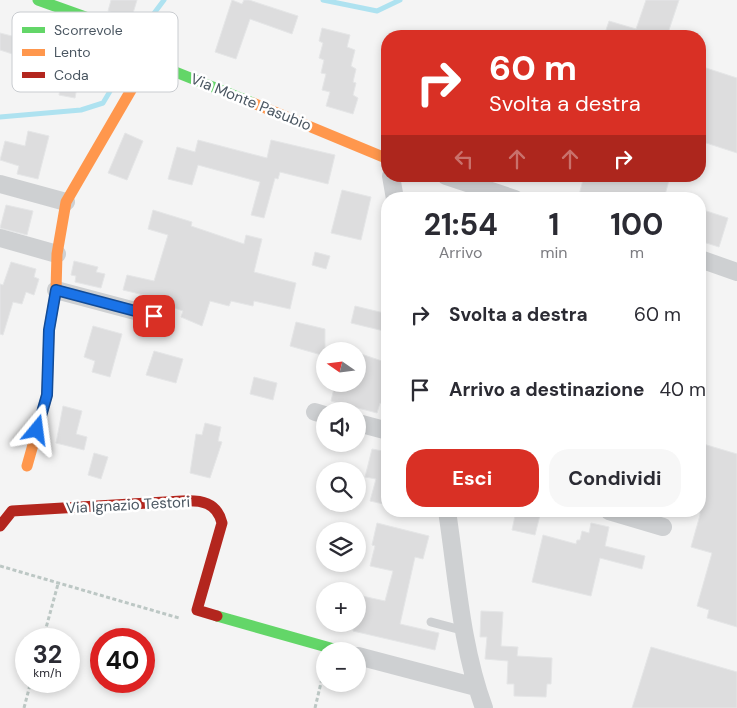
<!DOCTYPE html>
<html lang="it">
<head>
<meta charset="utf-8">
<style>
	:root { --surface:#fff; --page:#f7f7f7; --text:#2b2b33; --muted:#7c7c81; --accent:#d93025 }
	body { margin:0; font-family:"DM Sans",sans-serif; background:var(--page); color:var(--text); height:100vh; display:flex; flex-direction:column; font-size:19px; white-space:nowrap }
	* { box-sizing:border-box; margin:0 }
	p { font-size:16px; color:var(--muted) }
	.icon { flex:none; width:28px; height:28px; fill:none; stroke:currentColor; stroke-width:2; stroke-linecap:round; stroke-linejoin:round }
	.map { position:relative; flex:1; overflow:hidden }
	.drawer { position:absolute; left:381px; top:192px; width:325px; height:325px; display:flex; flex-direction:column; background:var(--surface); border-radius:20px; box-shadow:0 2px 8px #0003 }
	.drawer>* { flex:none }
	.banner { position:absolute; left:381px; top:30px; width:325px; height:152px; border-radius:20px; box-shadow:0 2px 8px #0003; background:#d93025; color:#fff; overflow:hidden }
	.needle { width:32px; rotate:284deg }
	.buttons { position:absolute; left:316px; top:342px; display:grid; gap:10px }
	.buttons a { display:grid; place-items:center; width:50px; height:50px; border-radius:50%; background:var(--surface); box-shadow:0 2px 8px #0003; font-size:25px }
	.speed { position:absolute; left:15px; top:628px; display:flex; gap:10px; font-size:25px; font-weight:700; text-align:center }
	.speed>* { display:grid; place-content:center; width:65px; height:65px; border-radius:50%; background:var(--surface); box-shadow:0 2px 8px #0003; line-height:1 }
	.speed small { font-size:12px; font-weight:400 }
	.speed .limit { border:8px solid #d22; background:#fff; color:#111 }
	.pin { position:absolute; display:grid; place-items:center; width:42px; height:42px; color:#fff; margin:-21px; border-radius:10px; box-shadow:0 2px 8px #0006 }
	.me { position:absolute; width:55px; margin:-28px; rotate:16deg; stroke-linejoin:round; filter:drop-shadow(0 0 4px #0008) }
	.turn { display:flex; align-items:center; gap:18px; height:105px; padding:0 25px; font-size:22px }
	.turn .icon { width:65px; height:65px; stroke-width:2.5 }
	.turn b { display:block; font-size:35px; line-height:42px }
	.lanes { display:flex; align-items:center; height:48px; padding:0 25px; background:#0003; justify-content:center; gap:25px; direction:ltr }
	.lanes .off { opacity:.35 }
	.eta { display:flex; justify-content:space-evenly; align-items:center; height:85px; text-align:center }
	.eta b { font-size:30px; font-weight:700; line-height:35px }
	.cta { display:flex; gap:10px; margin-top:auto; padding:10px 25px }
	.cta a { flex:1; height:58px; border-radius:20px; background:var(--accent); color:#fff; font-size:20px; font-weight:700; line-height:58px; text-align:center }
	.cta a+a { background:var(--page); color:var(--text) }
	ul { padding:0; list-style:none }
	li { display:flex; align-items:center; gap:15px; height:75px; padding:0 25px }
	li div { flex:1 }
	li b { display:block; font-size:19px }
	li em { font-style:normal }
	.map>svg:first-child { display:block }
</style>
</head>
<body>
<div class="map">
<svg width="737" height="708" viewBox="0 0 737 708">
	<rect width="100%" height="100%" fill="#f4f4f4"/>
	<g fill="none" stroke-linecap="round" stroke-linejoin="round">
		<!-- stream -->
		<path stroke="#aee2f0" stroke-width="5" d="M323,0l54,11 23,-11
			M137,44l9,-20 18,-24
			M0,117l81,-7 22,-7 28,-47"/>
	</g>
	<!-- building -->
	<path fill="#ddddde" stroke="#e5e6e7" d="M111,0h26l-6,20 -23,-9z
		M232,0l10,4 2,-4h5l49,16 -6,18 -42,-15 -14,40 -21,-7z
		M646,0h33l-12,36h-63l5,-15 27,8z
		M322,28l28,7 -3,12 8,3 -4,16 5,3 -3,13 3,1 -3,12 5,3 -5,16 -27,-8 4,-14 -8,-2 4,-16 -5,-1 3,-13 -5,-2 4,-15 -4,-2z
		M23,31l16,6 -8,23 -31,-10v-17l20,5z
		M82,32l14,3 -6,48 -12,-2 -3,17 -16,-3 8,-55 14,2z
		M700,66l37,12v75l-37,-12z
		M28,131l21,5 -11,43 -21,-5 2,-8 -19,-6 5,-19 20,5z
		M125,133l18,8 -16,39 -19,-7z
		M198,140l69,18 4,-18 64,15 -7,29 -48,-12 -2,7 -3,-1 -11,40 -13,-3 9,-33 -62,-17 -6,20 -24,-6 9,-32 18,5z
		M584,176h86l-6,23h-86z
		M342,190l29,7 -10,43 -30,-7z
		M6,205l27,6 -6,24 -27,-7z
		M700,209l28,9 -9,29 -19,-6z
		M153,210l39,12 -1,4 53,18 2,-9 16,4 -8,33 42,11 -6,26 -36,-8 -1,5 -22,-5 -2,5 -19,-5 -8,25 -21,-9 2,-6 -11,-4 1,-5 -50,-12 4,-15 27,6 14,-46 -20,-6z
		M315,252l15,4 -4,13 -14,-4z
		M74,261l24,6 -2,5 9,2 -4,14 -26,-6 1,-6 -5,-1z
		M11,262l25,7 -2,8 5,2 -5,16 -8,-3 -4,12 -9,-2 -10,33 -3,-1v-50l3,1z
		M355,306l33,8v18l-37,-9z
		M296,322l29,7v27l-35,-10z
		M93,326l29,8 -12,43 -18,-5 3,-11 -11,-4z
		M154,351l29,8 -7,24 -30,-8z
		M358,353l30,10v41l-8,-1 -3,10 -46,-12 4,-17h23z
		M254,377l23,6 -4,17 -23,-6z
		M63,406l19,5 -6,23 11,3 -3,13 -28,-7z
		M205,423l16,4 -3,14 4,1 -12,36 -20,-5 6,-39 6,1z
		M700,443l37,11v173l-30,-9 2,-8 -12,-4 15,-53 -21,-6 9,-32z
		M372,449l16,3v53l-18,-4 6,-22 -11,-2z
		M94,453l14,4 -7,22 -13,-4z
		M516,511h25l-6,24 -23,-5z
		M377,523l52,13 -6,23 -8,-2 -15,67 39,9 -4,17 -82,-19 2,-7h3l4,-28 23,5 8,-30 -23,-5 5,-20 -3,-1z
		M591,523l18,4 -4,19 40,10 -3,13 -42,-11 -9,38 -59,-14 11,-47 33,9 1,-4h3l2,-9 7,2z
		M481,611l22,1 -2,34 17,1 -1,9 35,2 -1,26h-4l-1,13 -32,-1v-12h-7l1,-23 -23,-2 2,-22h-7z
		M651,647l86,25v36h-105z"/>
	<g fill="none" stroke-linecap="round" stroke-linejoin="round">
		<!-- path -->
		<path stroke="#bcc7c4" stroke-width="3" stroke-dasharray="4 2.5" stroke-linecap="butt" d="M0,566l179,52
			M43,639l15,-55
			M24,708l7,-27
			M315,708l10,-42"/>
		<!-- lane -->
		<path stroke="#ced0d2" stroke-width="9" d="M431,622l34,9"/>
		<!-- street -->
		<path stroke="#ced0d2" stroke-width="18" d="M391,176l4,23
			M446,176l69,23
			M0,184l66,18
			M0,238l57,16
			M700,259l37,13
			M56,290l98,26
			M315,412l10,3
			M358,423l30,8
			M447,511c10,65 14,135 37,197
			M609,511l54,16
			M358,656l118,31"/>
		<!-- fast -->
		<path stroke="#63d668" stroke-width="11" d="M38,0l64,23 46,38 105,42
			M217,616l124,35"/>
		<!-- slow -->
		<path stroke="#ff974d" stroke-width="11" d="M253,103l135,56
			M27,466l20,-71 2,-65 7,-40 1,-36 9,-52 82,-141"/>
		<!-- jam -->
		<path stroke="#b3261e" stroke-width="11" d="M0,526l12,-15 170,-10c19,-1 35,1 40,22l-25,87 20,6"/>
	</g>
	<g fill="none" stroke-linecap="round" stroke-linejoin="round">
		<defs>
			<path id="route" d="M37,430l10,-35 2,-65 7,-40 98,26"/>
		</defs>
		<!-- route casing -->
		<use href="#route" stroke="#114b97" stroke-width="12"/>
		<!-- route -->
		<use href="#route" stroke="#1a73e8" stroke-width="9"/>
	</g>
	<g text-anchor="middle" stroke-width="5" stroke-linejoin="round" paint-order="stroke">
		<!-- street labels -->
		<g font-size="15" fill="#4a5661" stroke="#fff">
			<text transform="translate(251 102) rotate(22)" y="5">Via Monte Pasubio</text>
			<text transform="translate(128 505) rotate(-3)" y="5">Via Ignazio Testori</text>
		</g>
	</g>
	<!-- legend -->
	<rect x="12" y="12" width="166" height="80" rx="8" fill="#fff" stroke="#c9ccd0" stroke-width="1"/>
	<rect x="22" y="27" width="23" height="6" fill="#63d668"/>
	<rect x="22" y="49" width="23" height="7" fill="#ff974d"/>
	<rect x="22" y="72" width="23" height="6" fill="#b3261e"/>
	<g font-size="14" fill="#4a5661">
		<text x="54" y="35">Scorrevole</text>
		<text x="54" y="57">Lento</text>
		<text x="54" y="80">Coda</text>
	</g>
</svg>
<div class="buttons">
<a><svg class="needle" viewBox="-14 -14 28 28"><path d="M0-13l5 13h-10z" fill="#e53935"/><path d="M0 13l5-13h-10z" fill="#7c7c81"/></svg></a>
<a><svg class="icon" aria-label="sound" viewBox="0 0 24 24"><path d="M4 9h4l5-4v14l-5-4H4zM17 9q2 3 0 6"/></svg></a>
<a><svg class="icon" aria-label="search" viewBox="0 0 24 24"><circle cx="10" cy="10" r="6"/><path d="M15 15l6 6"/></svg></a>
<a><svg class="icon" aria-label="layers" viewBox="0 0 24 24"><path d="M12 4l9 5-9 5-9-5zM3 14l9 5 9-5"/></svg></a>
<a>+</a>
<a>−</a>
</div>
<div class="speed"><div>32<small>km/h</small></div><div class="limit">40</div></div>
<div class="pin" style="left:154px;top:316px;background:#d93025"><svg class="icon" aria-label="arrive" viewBox="0 0 24 24"><path d="M6 21V4h12l-3 4 3 4H6"/></svg></div>
<svg class="me" style="left:37px;top:430px" viewBox="-20 -20 40 40"><path d="M0-17L14 15 0 8-14 15z" fill="#1a73e8" stroke="#fff" stroke-width="4"/></svg>
<div class="banner">
<div class="turn"><svg class="icon" aria-label="right" viewBox="0 0 24 24"><path d="M7 20v-9h11M14 6l5 5-5 5"/></svg><div><b>60 m</b>Svolta a destra</div></div>
<div class="lanes"><svg class="icon off" aria-label="left" viewBox="0 0 24 24"><path d="M17 20v-9H6M10 6l-5 5 5 5"/></svg><svg class="icon off" aria-label="ahead" viewBox="0 0 24 24"><path d="M12 20V5M6 11l6-6 6 6"/></svg><svg class="icon off" aria-label="ahead" viewBox="0 0 24 24"><path d="M12 20V5M6 11l6-6 6 6"/></svg><svg class="icon" aria-label="right" viewBox="0 0 24 24"><path d="M7 20v-9h11M14 6l5 5-5 5"/></svg></div>
</div>
<section class="drawer">
<div class="eta">
<div><b>21:54</b><p>Arrivo</p></div>
<div><b>1</b><p>min</p></div>
<div><b>100</b><p>m</p></div>
</div>
<ul>
<li><svg class="icon" aria-label="right" viewBox="0 0 24 24"><path d="M7 20v-9h11M14 6l5 5-5 5"/></svg><div><b>Svolta a destra</b></div><em>60 m</em></li>
<li><svg class="icon" aria-label="arrive" viewBox="0 0 24 24"><path d="M6 21V4h12l-3 4 3 4H6"/></svg><div><b>Arrivo a destinazione</b></div><em>40 m</em></li>
</ul>
<div class="cta"><a>Esci</a><a>Condividi</a></div>
</section>
</div>
</body>
</html>
